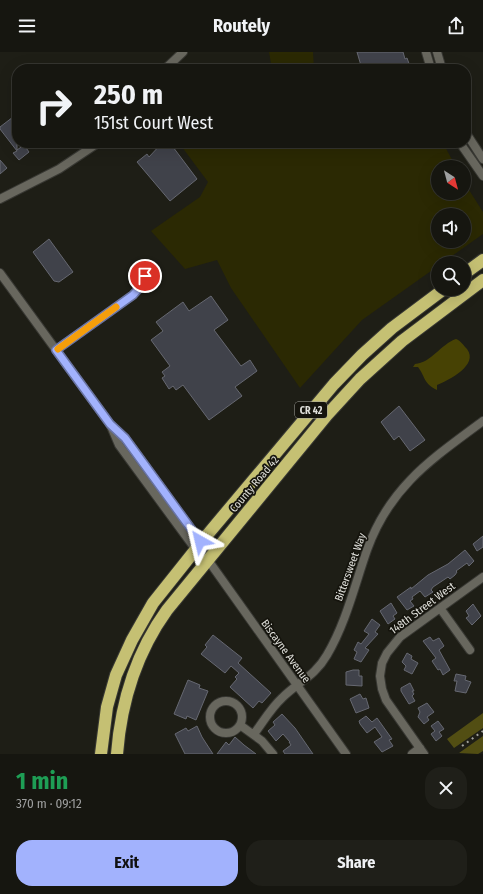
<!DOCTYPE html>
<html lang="en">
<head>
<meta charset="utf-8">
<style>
	:root { --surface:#161610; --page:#1f1f19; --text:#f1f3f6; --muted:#9e9f9f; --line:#353530; --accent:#a2b2fd }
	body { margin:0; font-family:"Fira Sans Condensed",sans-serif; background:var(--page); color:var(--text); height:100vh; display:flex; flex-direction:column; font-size:15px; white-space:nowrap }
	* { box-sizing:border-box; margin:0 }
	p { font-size:13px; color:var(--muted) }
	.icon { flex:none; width:22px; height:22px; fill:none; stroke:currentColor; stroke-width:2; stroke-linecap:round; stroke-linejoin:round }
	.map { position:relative; height:702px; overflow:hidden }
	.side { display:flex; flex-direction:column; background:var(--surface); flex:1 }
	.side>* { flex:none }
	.guide { position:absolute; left:12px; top:12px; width:459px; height:84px; border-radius:16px; box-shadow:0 4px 16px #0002,0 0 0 1px var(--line); background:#161610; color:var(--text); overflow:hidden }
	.needle { width:26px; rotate:144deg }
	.fabs { position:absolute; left:431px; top:108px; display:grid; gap:8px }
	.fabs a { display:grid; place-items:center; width:40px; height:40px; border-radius:50%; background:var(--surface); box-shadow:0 4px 16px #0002,0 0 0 1px var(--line); font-size:20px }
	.pin { position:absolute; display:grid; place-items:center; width:34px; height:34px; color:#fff; margin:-17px; border:2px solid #fff; border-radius:50%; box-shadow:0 1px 4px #0007 }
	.me { position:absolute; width:44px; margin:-22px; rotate:323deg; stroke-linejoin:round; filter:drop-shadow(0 0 3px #0008) }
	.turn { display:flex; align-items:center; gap:14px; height:84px; padding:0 16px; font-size:18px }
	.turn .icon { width:52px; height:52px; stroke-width:2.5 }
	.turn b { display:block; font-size:28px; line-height:34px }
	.round { display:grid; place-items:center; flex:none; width:42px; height:42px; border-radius:16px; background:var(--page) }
	.overview { display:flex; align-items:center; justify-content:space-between; height:68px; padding:0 16px }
	h1 { font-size:24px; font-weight:700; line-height:30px; color:#1e9e55 }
	.primary-button { display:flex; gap:8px; margin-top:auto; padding:8px 16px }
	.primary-button a { flex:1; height:46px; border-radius:16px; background:var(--accent); color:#111; font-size:16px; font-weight:700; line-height:46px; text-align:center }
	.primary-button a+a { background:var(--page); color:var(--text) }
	header { display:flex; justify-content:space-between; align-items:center; height:52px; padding:0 16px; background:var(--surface); font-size:18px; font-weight:700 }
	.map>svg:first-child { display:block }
</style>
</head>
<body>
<header><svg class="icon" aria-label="menu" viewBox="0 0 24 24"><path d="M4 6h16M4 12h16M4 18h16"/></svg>Routely<svg class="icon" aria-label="share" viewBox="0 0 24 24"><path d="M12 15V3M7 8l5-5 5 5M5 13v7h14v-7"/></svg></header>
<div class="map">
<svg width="483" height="702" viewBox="0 0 483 702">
	<rect width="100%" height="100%" fill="#1e1e16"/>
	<!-- green -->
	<path fill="#2b2903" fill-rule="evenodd" d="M269,0h44l1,17h-42z
		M179,91h264l13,24h-18v26h26v-11l19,30v22l-41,29h-4v3l-76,54 -62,68 -69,-100 -14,-28 -32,9 -34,-38 49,-34 8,-15zM438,163h26v26h-26z"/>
	<!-- forest -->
	<path fill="#524e13" d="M483,661v15l-29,20 -7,-9z
		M483,684v15l-5,3 -19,-1z"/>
	<!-- water -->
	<path fill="#474204" d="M456,287c5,2 7,6 11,10 12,16 -18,31 -30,36v5c-14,-7 -11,-12 -19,-23h-5l2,-3c16,-1 26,-20 41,-25z"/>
	<!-- building -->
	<path fill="#40424a" stroke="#666871" d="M357,0h46l2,7 2,-1 4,11h-49z
		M218,12l15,1v4h-15z
		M13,65l4,5v28l7,-5 5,7 -10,8 -6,-7 4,-2 -17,-22v-2z
		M162,91h8l27,36 -27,22 -33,-39 10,-8 2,3z
		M0,108l7,8 -7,6z
		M49,187l24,33 -14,10 -5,-1 -21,-29z
		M211,244l17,24 -14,10 27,36 9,-6 7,11 -22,16 7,9 -33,24 -26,-35 -7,5 -3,-4 -4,3 -7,-11 3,-2 -3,-4 8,-6 -19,-26 12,-9 -7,-9 27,-20 6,9z
		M399,354l26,34 -15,11 -11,-15 -5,4 -13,-18z
		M483,484v11l-6,4 -4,-7z
		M465,498l9,11 -5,5 -2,-3 -11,8 1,1 -2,3 -5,4 -2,-2 -15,10 -2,3 2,2 -8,5 -5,-6 -8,6 1,2 -3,2 4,5 -7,4 -10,-13 14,-10v2l17,-14 20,-11z
		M391,551l6,10 -4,3 2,3 -7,5 -8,-13z
		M473,552l8,12 -9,9 -6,-7 3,-2 -3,-5z
		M372,567l8,6 -5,7 3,2 -13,14 4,2 -8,12 -7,-3 3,-7 -3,-2 4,-8 3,2 8,-10 -5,-3z
		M213,583l29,23 -4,5 33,30 -9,10 -3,-2 -6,7 -23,-21 7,-8 -2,-2 4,-4 -8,-7 -6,7 -24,-19 6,-7 -2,-2z
		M430,585l3,4 6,-3 5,8 -5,4 11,20 -7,5 -3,-6 -2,1 -6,-9 4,-3 -13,-17z
		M407,601l5,3 -1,3 7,4 -6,11 -8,-4 2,-4 -4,-4z
		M353,618h6v6h3v10l-16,-1v-13z
		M456,622l10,2 -1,4 6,2 -5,11 -11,-2 2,-10h-3z
		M188,628l12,5 -1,3 9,3 -12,29 -9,-4 -1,3 -12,-5z
		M410,631l4,8h-2l2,3 -2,2 3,5 -6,3 -8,-13v-3z
		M360,642l3,5 3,-1 3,10 -13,5 -6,-14z
		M427,651l7,9 -7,5 2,3 -5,4 -6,-7 2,-5 -2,-4z
		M282,662l13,14 18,26h-28l-2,-3 8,-6 -2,-3h1l-7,-8 -7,7 -8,-10 7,-6 -2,-3z
		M366,664l6,6 5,-4 15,21 -3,1 4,6 -11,6 -8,-10 8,-5 -7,-10 -8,6 -7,-9 -1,-3z
		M438,669l6,8 -5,3 3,4 -6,5 -5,-7 4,-3 -4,-5z
		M197,674l5,11 11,17h-28l-10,-20 11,-6 2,3z
		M235,685l9,8 12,9h-39l9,-12 3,3z"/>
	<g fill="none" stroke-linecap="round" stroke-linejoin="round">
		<defs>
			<path id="minor" d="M426,0l5,17
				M437,0l5,17
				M165,17l18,-17
				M466,81l17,26
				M460,91l23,33
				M0,147l59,-30 39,-26
				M0,221l110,151 9,21 77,105
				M56,298l77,-55 9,-10 3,-9
				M113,376l12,10 76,105
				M208,508l138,194
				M440,556l30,42
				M210 665a16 16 0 1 1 32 0a16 16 0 1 1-32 0Z
				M240,673l22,16 11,13
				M254,682c9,-12 17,-26 28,-36 16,-16 33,-22 45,-43 19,-32 28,-71 40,-105 23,-64 65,-91 116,-129
				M412,702l8,-6
				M424,702l-38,-54 -4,-11 -2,-13 2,-13 5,-10 13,-16 83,-60"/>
			<path id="highway" d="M464,222l19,-14
				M101,702l6,-47 9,-32 16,-35 21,-37 55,-69 126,-150 28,-29 30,-27 52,-39
				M117,702c4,-52 19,-101 50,-144l160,-195 33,-36 42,-38 81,-61"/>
		</defs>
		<!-- minor casing -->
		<use href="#minor" stroke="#383833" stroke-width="10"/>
		<!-- highway casing -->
		<use href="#highway" stroke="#383833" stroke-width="14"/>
		<!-- minor -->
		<use href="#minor" stroke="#68675e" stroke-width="8"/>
		<!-- highway -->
		<use href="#highway" stroke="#c5c073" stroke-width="12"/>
		<!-- rail -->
		<path stroke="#a3a39d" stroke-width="2" stroke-dasharray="2 4" stroke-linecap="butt" d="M462,694l21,-15"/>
	</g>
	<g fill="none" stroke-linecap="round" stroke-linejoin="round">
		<defs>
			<path id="route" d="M145,224l-3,9 -9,10 -77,55 54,74 15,14 75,103"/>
		</defs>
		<!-- route casing -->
		<use href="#route" stroke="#6974a4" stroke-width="10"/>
		<!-- route -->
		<use href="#route" stroke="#a2b2fd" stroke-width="7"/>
		<!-- slow -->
		<path stroke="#f59e0b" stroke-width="7" d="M58,297l58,-42"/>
	</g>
	<g text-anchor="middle" stroke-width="3.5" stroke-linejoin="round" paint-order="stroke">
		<!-- shield labels -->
		<rect fill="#15140d" stroke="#a3a39d" stroke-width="1" x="295" y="350" width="32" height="16" rx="3"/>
		<g font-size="10" font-weight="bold" fill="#e0e0db">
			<text x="311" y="362">CR 42</text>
		</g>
		<!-- street labels -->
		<g font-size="11" fill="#e0e0db" stroke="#15140d">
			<text transform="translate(254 432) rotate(-50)" y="4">County Road 42</text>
			<text transform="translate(350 515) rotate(-70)" y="4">Bittersweet Way</text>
			<text transform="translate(422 556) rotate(-37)" y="4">148th Street West</text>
			<text transform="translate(286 599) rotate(54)" y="4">Biscayne Avenue</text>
		</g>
	</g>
</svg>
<div class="fabs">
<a><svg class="needle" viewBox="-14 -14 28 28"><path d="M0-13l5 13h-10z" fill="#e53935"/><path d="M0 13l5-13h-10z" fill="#9e9f9f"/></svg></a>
<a><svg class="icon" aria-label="sound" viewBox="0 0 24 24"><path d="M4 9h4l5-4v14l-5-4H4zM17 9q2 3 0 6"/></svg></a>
<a><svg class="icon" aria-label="search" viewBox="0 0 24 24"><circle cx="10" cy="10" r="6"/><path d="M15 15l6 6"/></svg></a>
</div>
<div class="pin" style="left:145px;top:224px;background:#d93025"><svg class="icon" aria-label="arrive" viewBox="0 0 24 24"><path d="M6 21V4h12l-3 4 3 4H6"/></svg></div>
<svg class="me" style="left:200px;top:489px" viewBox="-20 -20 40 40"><path d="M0-17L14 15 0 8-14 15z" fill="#a2b2fd" stroke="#fff" stroke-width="4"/></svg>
<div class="guide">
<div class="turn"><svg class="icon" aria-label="right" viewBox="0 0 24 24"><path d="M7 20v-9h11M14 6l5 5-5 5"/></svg><div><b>250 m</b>151st Court West</div></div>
</div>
</div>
<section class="side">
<div class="overview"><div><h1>1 min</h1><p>370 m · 09:12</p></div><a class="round"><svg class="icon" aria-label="close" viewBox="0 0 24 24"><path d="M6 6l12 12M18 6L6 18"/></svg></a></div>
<div class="primary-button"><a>Exit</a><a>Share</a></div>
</section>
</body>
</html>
